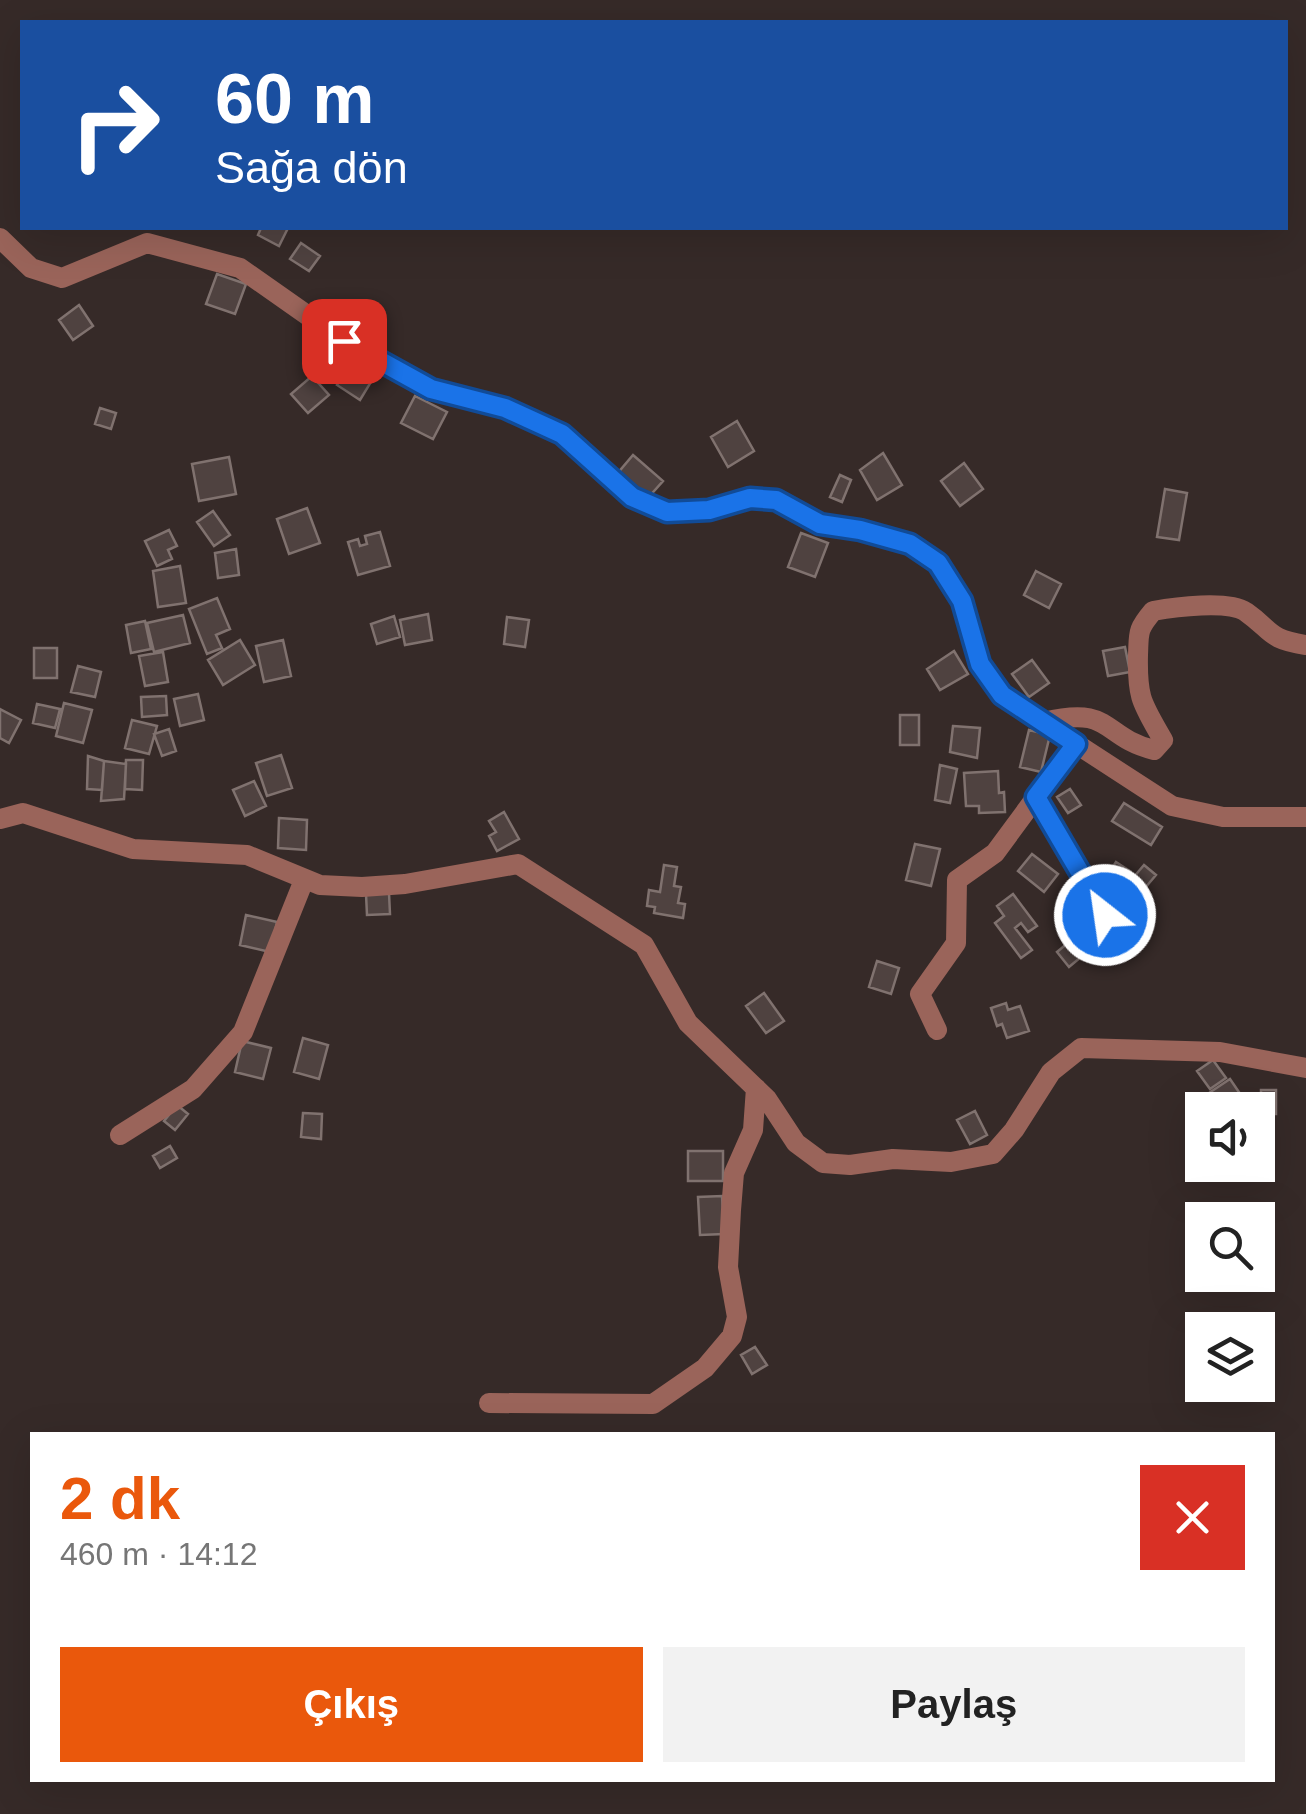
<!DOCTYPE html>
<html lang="tr">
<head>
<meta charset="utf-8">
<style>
	:root { --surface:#fff; --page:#f2f2f2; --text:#222; --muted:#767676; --accent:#ea580c }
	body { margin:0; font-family:Arial,sans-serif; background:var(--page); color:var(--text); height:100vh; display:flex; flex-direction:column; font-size:38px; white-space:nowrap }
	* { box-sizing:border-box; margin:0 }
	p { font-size:32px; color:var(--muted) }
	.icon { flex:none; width:55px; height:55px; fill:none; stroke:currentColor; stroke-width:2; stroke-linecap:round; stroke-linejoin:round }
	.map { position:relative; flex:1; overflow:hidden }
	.side { position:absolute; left:30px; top:1432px; width:1245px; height:350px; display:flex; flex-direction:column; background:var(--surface); border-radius:0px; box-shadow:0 10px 40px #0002 }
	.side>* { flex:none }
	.hud { position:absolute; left:20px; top:20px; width:1268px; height:210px; border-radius:0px; box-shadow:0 10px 40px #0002; background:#1a4fa0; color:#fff; overflow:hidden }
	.buttons { position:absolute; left:1185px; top:1092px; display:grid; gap:20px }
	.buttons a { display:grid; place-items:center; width:90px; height:90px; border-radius:0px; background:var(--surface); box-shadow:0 10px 40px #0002; font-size:50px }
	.pin { position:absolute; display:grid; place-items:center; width:85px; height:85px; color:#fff; margin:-42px; border-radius:20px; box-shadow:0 5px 15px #0006 }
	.me { position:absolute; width:110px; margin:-55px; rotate:330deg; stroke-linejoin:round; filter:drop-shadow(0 0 8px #0008) }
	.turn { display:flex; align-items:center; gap:35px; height:210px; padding:0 30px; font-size:45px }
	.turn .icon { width:130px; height:130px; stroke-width:2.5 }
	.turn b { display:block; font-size:70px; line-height:85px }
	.round { display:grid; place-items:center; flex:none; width:105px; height:105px; border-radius:0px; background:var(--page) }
	.summary { display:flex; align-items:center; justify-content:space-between; height:170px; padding:0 30px }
	h1 { font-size:60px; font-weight:600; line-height:75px; color:var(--accent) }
	.action { display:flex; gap:20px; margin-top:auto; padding:20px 30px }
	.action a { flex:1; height:115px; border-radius:0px; background:var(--accent); color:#fff; font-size:40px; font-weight:600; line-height:115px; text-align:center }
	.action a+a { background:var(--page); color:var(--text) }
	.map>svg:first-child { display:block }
</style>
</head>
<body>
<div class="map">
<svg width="1306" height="1814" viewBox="0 0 1306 1814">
	<rect width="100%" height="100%" fill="#362a28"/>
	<!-- building -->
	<path fill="#4f4240" stroke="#80726f" stroke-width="2.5" d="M261,228h27l-9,18 -21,-11z
		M301,243l19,13 -11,15 -19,-12z
		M217,274l29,10 -11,30 -29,-10z
		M79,305l14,21 -20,14 -14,-20z
		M351,363l23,14 -14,23 -23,-15z
		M312,376l17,19 -21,18 -17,-19z
		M415,396l32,16 -14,27 -32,-16z
		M100,408l16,5 -5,16 -16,-5z
		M737,421l17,30 -26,16 -17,-30z
		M883,453l19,32 -25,15 -17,-30z
		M633,455l30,26 -17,19 -29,-26z
		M229,457l7,37 -37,7 -7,-37z
		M964,463l19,26 -23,17 -19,-25z
		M840,475l11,5 -9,22 -12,-5z
		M1165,489l22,4 -8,47 -22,-3z
		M307,508l13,35 -31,11 -12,-35z
		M213,511l17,24 -16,11 -17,-24z
		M169,530l8,16 -9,4 4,9 -15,7 -12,-25z
		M380,532l10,34 -32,9 -10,-33 10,-3 2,7 7,-2 -2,-8z
		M801,533l27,10 -13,34 -27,-10z
		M236,549l3,26 -21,3 -3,-25z
		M180,566l6,37 -28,4 -5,-36z
		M1036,571l25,13 -12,24 -25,-13z
		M217,598l13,31 -14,6 6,13 -15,6 -18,-45z
		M428,614l4,26 -27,5 -5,-25z
		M183,615l7,28 -36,9 -7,-29z
		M394,616l6,21 -23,7 -6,-20z
		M507,617l22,3 -4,27 -21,-3z
		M145,621l6,28 -20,4 -5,-28z
		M240,640l15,25 -32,20 -15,-25z
		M283,640l8,36 -27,6 -8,-36z
		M1125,647l5,25 -22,4 -5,-25z
		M34,648h23v30h-23z
		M954,651l14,23 -28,16 -13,-21z
		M163,652l5,30 -23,4 -6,-30z
		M1032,660l17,23 -20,14 -17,-23z
		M78,666l23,6 -6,25 -24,-5z
		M198,694l6,26 -24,6 -6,-27z
		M166,696l1,19 -25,2 -1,-20z
		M64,703l28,7 -9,33 -27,-7z
		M37,704l23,5 -5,19 -22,-5z
		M0,709l21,11 -12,23 -9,-5z
		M900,715h19v30h-19z
		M132,720l25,6 -8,28 -24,-6z
		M953,726l27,2 -3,30 -27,-6z
		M169,729l7,22 -14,5 -8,-22z
		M1029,730l21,5 -9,37 -21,-5z
		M281,755l11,33 -25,8 -11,-33z
		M88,756l16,5 -2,29 -15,-1z
		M126,760h17l-1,30 -17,-1z
		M104,761l22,3 -2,35 -23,2z
		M940,765l17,4 -7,34 -15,-3z
		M998,771l1,22 5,-1 1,20 -26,1v-7h-13l-2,-33z
		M254,781l12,25 -21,10 -12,-26z
		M1070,789l11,16 -13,8 -11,-16z
		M1124,803l38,24 -11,18 -39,-24z
		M504,812l15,27 -22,12 -8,-15 7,-4 -7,-11z
		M279,818l28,2 -1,30 -28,-2z
		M915,844l25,5 -9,37 -25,-6z
		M1032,854l26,20 -14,18 -26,-21z
		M1116,862l14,9 -15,23 -14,-9z
		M664,865l13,2 -3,19 7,1 -3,16 7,1 -2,14 -29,-5 1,-6 -8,-1 2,-16 11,2z
		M1144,865l12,10 -17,20 -12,-10z
		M389,893l1,21 -23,1 -1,-21z
		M1013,894l24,32 -9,6 -7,-9 -6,5 17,22 -11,8 -26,-35 9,-7 -7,-10z
		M246,915l31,7 -7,30 -30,-7z
		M1113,926l15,21 -22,15 -15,-21z
		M1075,937l12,15 -18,15 -12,-15z
		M877,961l22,7 -8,26 -22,-7z
		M764,993l20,28 -18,12 -20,-27z
		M1006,1003l2,7 12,-4 9,25 -22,7 -5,-14 -5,2 -6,-18z
		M303,1038l25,7 -9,34 -25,-7z
		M242,1041l29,7 -8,31 -28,-7z
		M1213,1060l13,18 -16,11 -13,-18z
		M1230,1079l15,22 -13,9h-11l-12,-17z
		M1261,1090h15v24h-15z
		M177,1105l11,9 -13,16 -11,-9z
		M975,1111l12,24 -17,9 -13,-24z
		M303,1113l19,1 -1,25 -20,-2z
		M170,1146l7,12 -17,10 -7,-12z
		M688,1151h35v30h-35z
		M722,1196l2,38 -24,1 -2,-38z
		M755,1347l12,18 -15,9 -11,-19z"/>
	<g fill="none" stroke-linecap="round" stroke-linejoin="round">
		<!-- minor -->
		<path stroke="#9a645a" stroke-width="20" d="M0,238l31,30 31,10 85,-35 93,25 104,73 87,48 74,19 58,26 69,63 35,14 42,-2 41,-11 27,2 43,24 40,5 50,15 28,19 24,38 18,63 21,31 171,111 51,11h83
			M1044,722c69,-17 57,15 110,28l9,-10c-21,-37 -26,-41 -25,-85 1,-23 -1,-25 15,-44 22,-4 75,-11 93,1 27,19 21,27 60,33
			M1036,797l69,118
			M0,819l23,-6 110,36 114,6 73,30 42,2 43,-3 113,-20 126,81 44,78 79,76 29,44 27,20 27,2 43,-6 58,3 42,-8 21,-24 37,-58 30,-24 139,4 86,16
			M937,1030l-17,-36 36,-51 1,-63 38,-27 81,-110
			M120,1135l73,-46 50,-57 61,-152
			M489,1403l164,1 52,-36 27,-32 5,-19 -9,-50 3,-57 3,-37 19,-43 3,-42"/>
	</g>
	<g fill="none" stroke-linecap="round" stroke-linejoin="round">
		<defs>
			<path id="route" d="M344,341l87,48 74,19 57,26 70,63 35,15 42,-2 41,-12 26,2 44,24 40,6 50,14 28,19 24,38 18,63 22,31 74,49 -40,53 69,118"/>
		</defs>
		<!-- route casing -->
		<use href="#route" stroke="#114b97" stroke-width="25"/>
		<!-- route -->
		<use href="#route" stroke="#1a73e8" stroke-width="18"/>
	</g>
</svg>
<div class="buttons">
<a><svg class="icon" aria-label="sound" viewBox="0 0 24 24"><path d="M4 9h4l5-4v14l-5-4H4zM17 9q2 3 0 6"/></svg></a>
<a><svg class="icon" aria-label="search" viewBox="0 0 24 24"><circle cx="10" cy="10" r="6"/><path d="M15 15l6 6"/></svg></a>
<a><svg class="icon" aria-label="layers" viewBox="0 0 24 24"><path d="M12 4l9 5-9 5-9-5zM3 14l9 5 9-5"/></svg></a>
</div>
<div class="pin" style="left:344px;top:341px;background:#d93025"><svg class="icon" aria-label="arrive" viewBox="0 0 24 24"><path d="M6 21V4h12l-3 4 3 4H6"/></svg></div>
<svg class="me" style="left:1105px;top:915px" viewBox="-20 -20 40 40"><circle r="17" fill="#1a73e8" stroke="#fff" stroke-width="3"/><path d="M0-11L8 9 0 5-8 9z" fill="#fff"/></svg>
<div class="hud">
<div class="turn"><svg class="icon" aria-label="right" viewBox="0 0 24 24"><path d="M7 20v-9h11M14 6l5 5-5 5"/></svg><div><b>60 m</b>Sağa dön</div></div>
</div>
<section class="side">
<div class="summary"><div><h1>2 dk</h1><p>460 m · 14:12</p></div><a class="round" style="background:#d93025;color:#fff"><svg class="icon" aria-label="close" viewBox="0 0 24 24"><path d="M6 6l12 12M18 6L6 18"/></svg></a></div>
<div class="action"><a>Çıkış</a><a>Paylaş</a></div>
</section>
</div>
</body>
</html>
